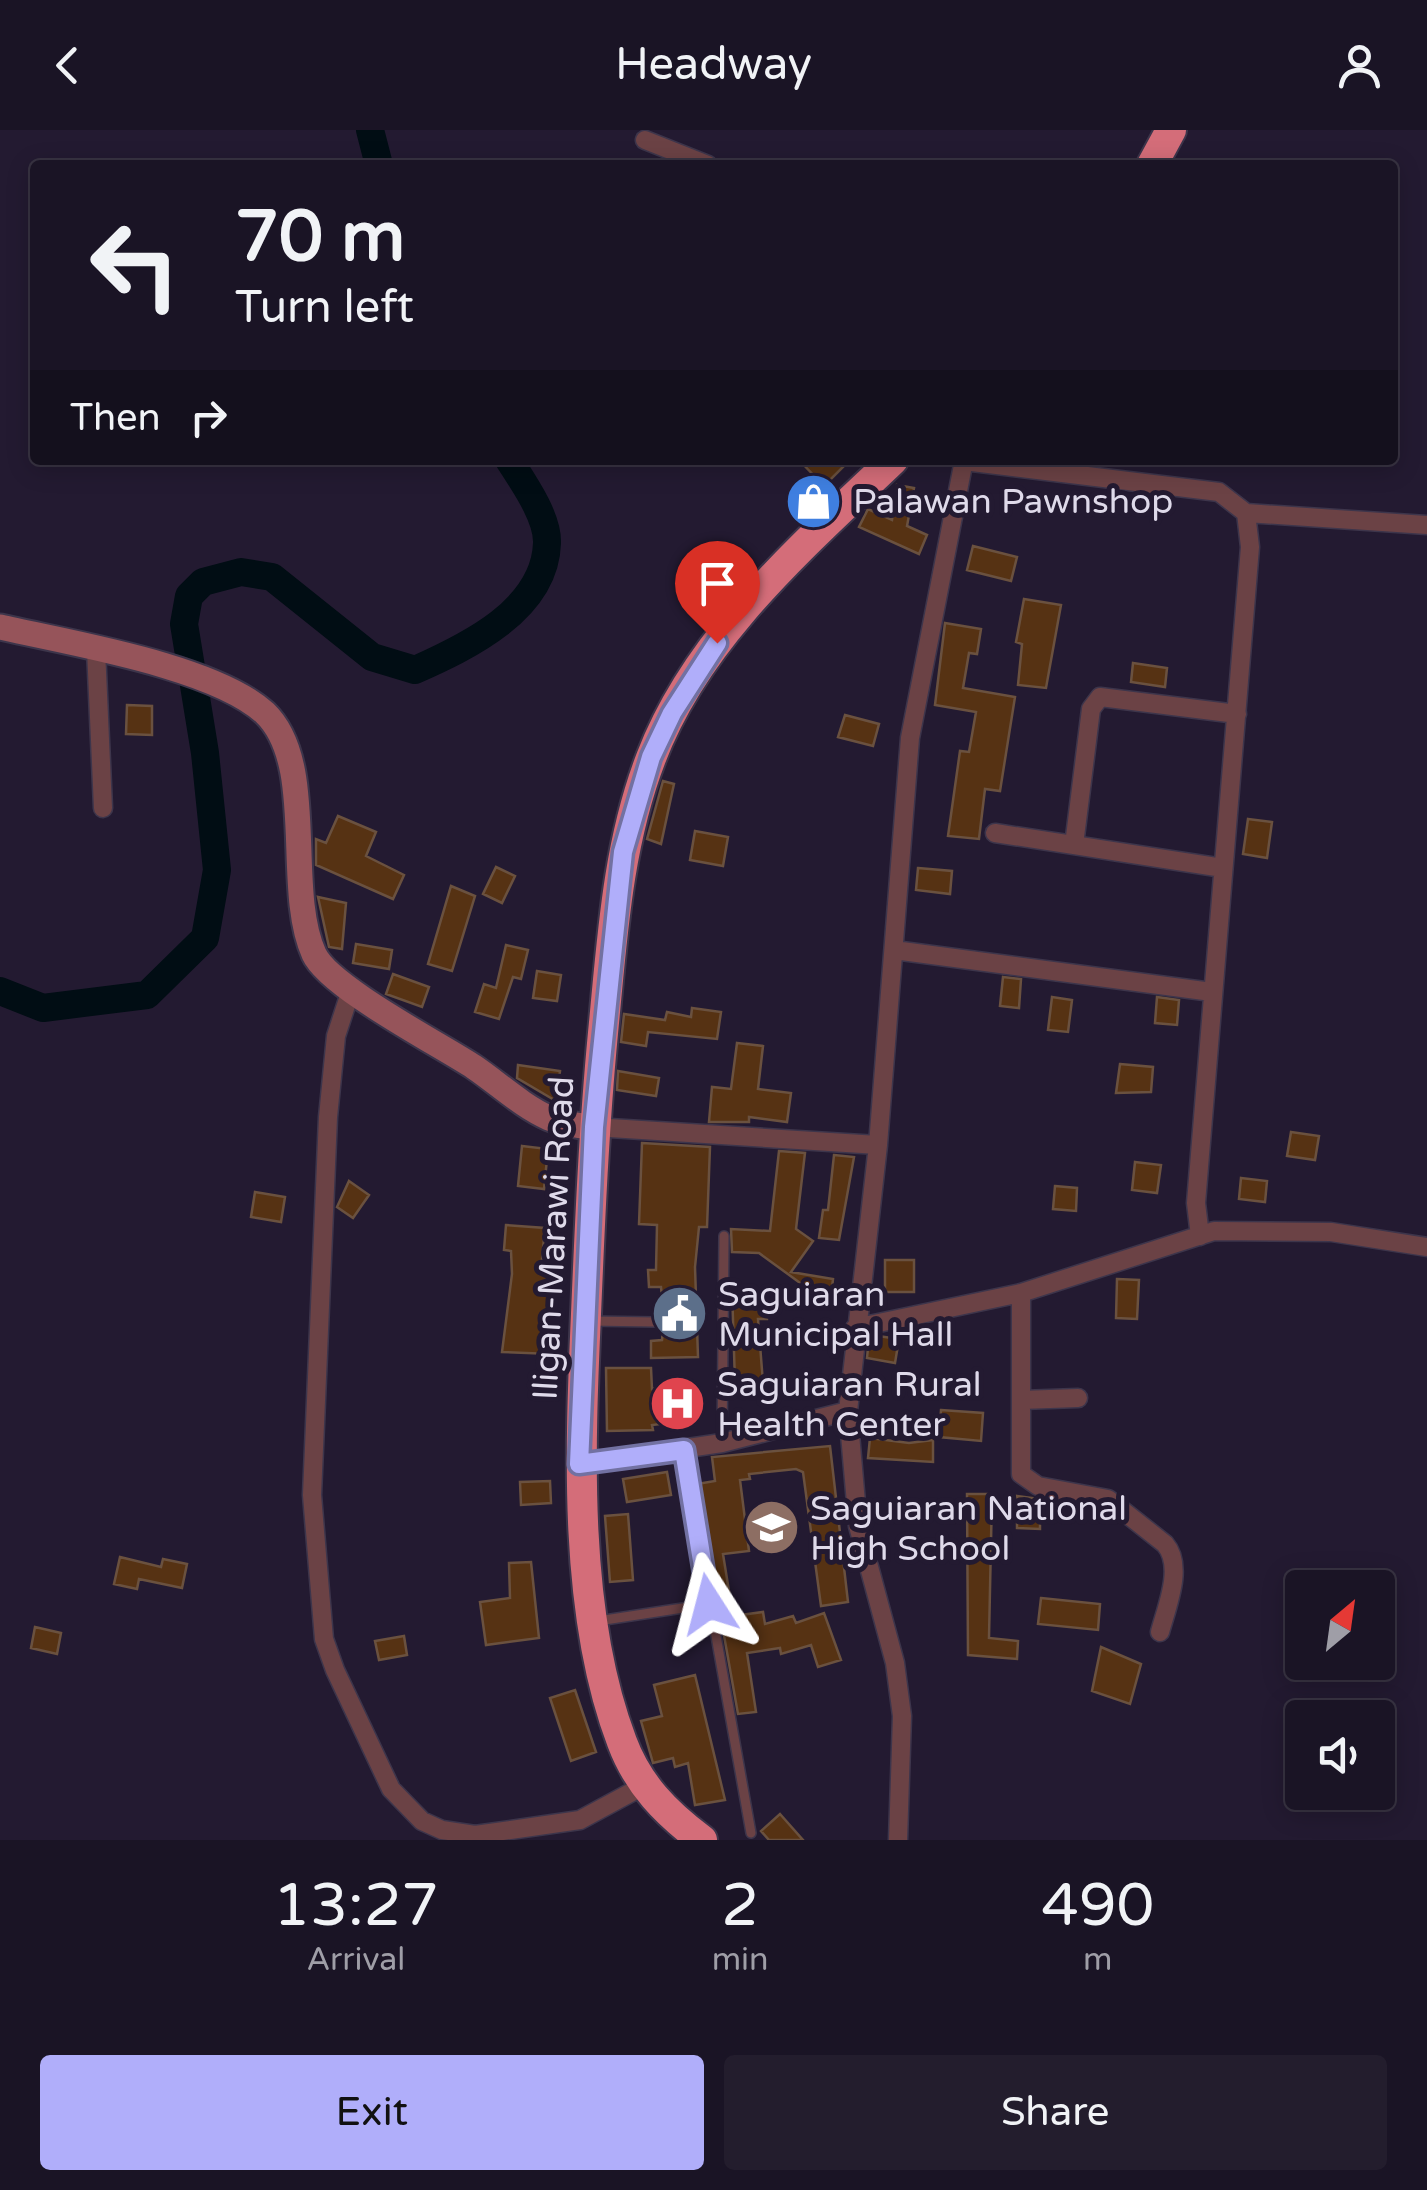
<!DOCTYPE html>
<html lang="en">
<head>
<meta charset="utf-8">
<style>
	:root { --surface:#1a1425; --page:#231d2d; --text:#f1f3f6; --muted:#9f9ea7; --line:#383342; --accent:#b0aefa }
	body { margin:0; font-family:"Varela Round",sans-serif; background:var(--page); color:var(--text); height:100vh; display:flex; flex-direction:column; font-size:38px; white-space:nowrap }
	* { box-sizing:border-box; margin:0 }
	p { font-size:32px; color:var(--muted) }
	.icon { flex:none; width:55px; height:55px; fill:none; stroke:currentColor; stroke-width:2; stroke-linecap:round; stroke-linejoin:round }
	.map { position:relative; height:1710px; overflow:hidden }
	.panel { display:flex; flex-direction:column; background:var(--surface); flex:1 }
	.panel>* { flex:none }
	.banner { position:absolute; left:30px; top:30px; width:1368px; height:305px; border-radius:10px; box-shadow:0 5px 25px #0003,0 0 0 2px var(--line); background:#1a1425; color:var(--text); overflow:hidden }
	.needle { width:65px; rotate:29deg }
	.controls { position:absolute; left:1285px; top:1440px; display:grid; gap:20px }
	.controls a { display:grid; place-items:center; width:110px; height:110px; border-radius:10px; background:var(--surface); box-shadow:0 5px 25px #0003,0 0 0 2px var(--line); font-size:50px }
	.pin { position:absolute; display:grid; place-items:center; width:85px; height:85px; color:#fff; margin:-102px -42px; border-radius:50% 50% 50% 0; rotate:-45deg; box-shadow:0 0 10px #0007 }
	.pin .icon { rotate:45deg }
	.me { position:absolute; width:110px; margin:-55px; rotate:351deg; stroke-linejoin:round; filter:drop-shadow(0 0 8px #0008) }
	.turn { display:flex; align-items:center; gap:35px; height:210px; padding:0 40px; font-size:45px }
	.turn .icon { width:130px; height:130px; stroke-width:2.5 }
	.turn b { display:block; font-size:70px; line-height:85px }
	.then { display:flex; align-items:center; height:95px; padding:0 40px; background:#0003; gap:20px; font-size:38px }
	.eta { display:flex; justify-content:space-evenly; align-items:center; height:170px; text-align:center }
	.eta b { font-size:60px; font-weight:600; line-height:70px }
	.button { display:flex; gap:20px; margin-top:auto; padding:20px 40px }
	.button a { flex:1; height:115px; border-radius:10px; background:var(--accent); color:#111; font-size:40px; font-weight:600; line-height:115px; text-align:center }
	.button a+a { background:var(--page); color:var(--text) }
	header { display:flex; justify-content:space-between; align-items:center; height:130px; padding:0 40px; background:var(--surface); font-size:45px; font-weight:600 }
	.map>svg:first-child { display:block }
</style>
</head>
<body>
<header><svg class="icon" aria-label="back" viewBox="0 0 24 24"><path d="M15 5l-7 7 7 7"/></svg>Headway<svg class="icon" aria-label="person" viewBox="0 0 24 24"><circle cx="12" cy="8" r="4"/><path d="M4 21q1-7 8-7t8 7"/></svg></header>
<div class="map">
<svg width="1427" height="1710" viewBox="0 0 1427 1710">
	<rect width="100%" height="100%" fill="#231a31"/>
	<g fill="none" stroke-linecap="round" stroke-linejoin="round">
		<!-- river -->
		<path stroke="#010d14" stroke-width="28" d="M370,0l9,35
			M0,861l43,17 104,-13 58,-57 12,-68 -12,-117 -21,-129 5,-28 14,-14 38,-10 31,5 100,80 43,13c52,-23 130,-60 132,-127 1,-26 -24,-61 -38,-83"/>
	</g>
	<!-- building -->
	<path fill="#563213" stroke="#6a513f" stroke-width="2.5" d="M799,330h51l-26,26z
		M897,355l17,3 -7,38 20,9 -8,19 -60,-27 9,-18 24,11z
		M973,416l44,11 -6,24 -44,-11z
		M1024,469l37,6 -15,83 -28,-3 4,-41 -6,-2z
		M945,493l36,6 -4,25 -8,-1 -6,35 52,9 -15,94 -15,-2 -6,50 -31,-3 12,-85 9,1 7,-40 -41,-7z
		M1133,533l34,5 -2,19 -34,-5z
		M127,575l25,1v29l-26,-1z
		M845,585l34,9 -6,22 -35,-9z
		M663,651l11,3 -13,60 -14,-5z
		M338,686l38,16 -10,24 38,19 -11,24 -77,-34v-26l10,4z
		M1248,689l24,3 -5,36 -24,-4z
		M695,701l33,6 -5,29 -33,-6z
		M496,737l19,9 -13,27 -19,-9z
		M918,738l34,3 -2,23 -34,-4z
		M451,756l24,10 -23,75 -24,-7z
		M318,767l28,6 -4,46 -13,-2z
		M356,814l36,6 -3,19 -36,-6z
		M506,815l22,5 -7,29 -8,-2 -14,42 -24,-7 9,-28 12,4z
		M537,841l24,4 -4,26 -24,-3z
		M393,844l36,13 -7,20 -36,-13z
		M1003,847l18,2 -2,29 -19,-2z
		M1052,867l20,3 -4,32 -20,-2z
		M1157,867l22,3 -2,25 -22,-2z
		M692,878l29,4 -4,27 -69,-7 -2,14 -25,-4 3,-28 41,6 2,-8 24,5z
		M737,913l26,3 -5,43 33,4 -4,29 -38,-5v5h-40l3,-35 19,2z
		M1120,934l33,3 -2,25 -35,1z
		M518,935l42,6 -4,30 -39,-23z
		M618,941l41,7 -3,18 -39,-6z
		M1291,1002l28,4 -4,24 -28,-4z
		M642,1013l68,4 -3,80h-8l-4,40 3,90 -47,1v-17l11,-1 2,-19 -3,-34h-12l-1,-17h8l1,-45 -18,-1z
		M522,1016l26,3 -4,40 -26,-3z
		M779,1021l26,2 -9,76 17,12 -22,31 42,7 -2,18 -13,-1 -59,-43 -27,-1 -1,-23 39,2z
		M834,1025l20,2 -15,83 -20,-2 4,-28h5z
		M1135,1032l26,3 -4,28 -25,-3z
		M1241,1048l26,3 -2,21 -26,-3z
		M349,1051l20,14 -16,23 -16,-11z
		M1055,1056l22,2 -1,23 -23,-2z
		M255,1062l30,5 -4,25 -30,-5z
		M506,1095l39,3 -3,31 9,1 -3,33h6l-3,61 -49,-2 10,-78 -1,-23 -7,-1z
		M885,1130h29v32h-29z
		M1117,1149l22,1 -2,39 -21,-1z
		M732,1158l36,2 -1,29h-9l5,64h-28z
		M878,1206l21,3 -4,24 -28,-5 2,-20z
		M606,1238h45l1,21 38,-5 4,36 -42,5 1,5 -46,1z
		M941,1280l42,3 -2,28 -42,-4z
		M870,1308l39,5 24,-3v22l-65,-4z
		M830,1316l18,156 -27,4 -18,-134 -7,-3 -47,5 1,5 -10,1 9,71 -26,3 10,62 30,-4 2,12 28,-8 3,7 28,-10 17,47 -23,7 -7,-22 -30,9 -1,-6 -33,5 9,59 -18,2 -41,-230 18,-3 -3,-24z
		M667,1342l4,23 -44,7 -4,-23z
		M550,1351l1,22 -30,2 -1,-23z
		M967,1364h25l-3,144 29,3 -1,18 -49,-4z
		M1017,1366l23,3v30l-23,-1z
		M628,1384l5,66 -23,2 -5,-66z
		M120,1427l41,10 2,-8 24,5 -5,24 -43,-9 -2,10 -23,-5z
		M531,1432l8,76 -53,7 -6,-43 30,-4 -1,-35z
		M1041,1468l59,6 -2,26 -60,-6z
		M35,1497l26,6 -4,21 -26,-6z
		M404,1506l3,19 -28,5 -4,-19z
		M1101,1517l40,17 -11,40 -38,-13z
		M695,1545l30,125 -30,5 -7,-42 -13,4 -2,-9 -20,5 -12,-42 21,-5 -8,-31z
		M575,1560l21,62 -25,9 -21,-63z
		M780,1684l23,26h-34l-8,-9z"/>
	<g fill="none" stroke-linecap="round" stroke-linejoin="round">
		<defs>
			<path id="lane" d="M589,1191l67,1
				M722,1313l2,-207
				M683,1320l68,383
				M598,1491l111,-17"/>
			<path id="street" d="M645,10l63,25
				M964,331l255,31 27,21 181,12
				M96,519l7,159
				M995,703l228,35
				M1074,715l17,-136 9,-12 137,17
				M894,820l318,42
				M351,860l-15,46 -8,81 -16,378 12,144 11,31 56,119 31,32 20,9 33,5 105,-15 63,-34
				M594,997l284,18
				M1200,1106l-4,-33 54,-656 -4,-34
				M1021,1163v181l17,12 70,13 57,45c19,22 2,62 -5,88
				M855,1198l166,-35 193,-62 117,1 96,15
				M1021,1270l57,-2
				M579,1334l143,-21 126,-32
				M898,1710l4,-124 -7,-53 -37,-137 -10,-115 30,-266 32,-407 54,-278"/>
			<path id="secondary" d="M0,497c69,16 214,39 265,86 53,51 19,175 49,241 15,33 125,90 160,113 25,17 48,39 75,51 14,6 29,8 45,9"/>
			<path id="highway" d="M1152,35l19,-35
				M702,1710c-36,-27 -64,-55 -80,-98 -49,-128 -42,-294 -36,-428 4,-94 8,-187 17,-281 9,-92 14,-187 48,-275 46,-121 151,-211 242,-298"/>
		</defs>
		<!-- lane casing -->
		<use href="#lane" stroke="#3d354b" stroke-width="12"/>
		<!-- street casing -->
		<use href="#street" stroke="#3d354b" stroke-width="21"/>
		<!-- secondary casing -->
		<use href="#secondary" stroke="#3d354b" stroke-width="29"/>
		<!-- highway casing -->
		<use href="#highway" stroke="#3d354b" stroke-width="34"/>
		<!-- lane -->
		<use href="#lane" stroke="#6b4245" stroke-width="9"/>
		<!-- street -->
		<use href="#street" stroke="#6b4245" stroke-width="18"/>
		<!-- secondary -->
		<use href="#secondary" stroke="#96545a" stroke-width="25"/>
		<!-- highway -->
		<use href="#highway" stroke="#d46d79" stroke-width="30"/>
	</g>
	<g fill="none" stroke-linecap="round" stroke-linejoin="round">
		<defs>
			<path id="route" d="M709,1474l-25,-154 -105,14 15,-337 29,-275 28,-95 21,-44 45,-70"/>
		</defs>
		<!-- route casing -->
		<use href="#route" stroke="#7271a2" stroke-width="25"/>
		<!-- route -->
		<use href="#route" stroke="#b0aefa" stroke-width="18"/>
	</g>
	<!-- icons -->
	<defs>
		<symbol id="shop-disc" viewBox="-11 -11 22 22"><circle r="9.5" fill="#3f7fe0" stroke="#231a31"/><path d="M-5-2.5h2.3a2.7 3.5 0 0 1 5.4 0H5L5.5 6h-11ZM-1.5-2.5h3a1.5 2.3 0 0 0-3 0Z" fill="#fff"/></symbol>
		<symbol id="civic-disc" viewBox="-11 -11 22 22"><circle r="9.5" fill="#5c6f8a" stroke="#231a31"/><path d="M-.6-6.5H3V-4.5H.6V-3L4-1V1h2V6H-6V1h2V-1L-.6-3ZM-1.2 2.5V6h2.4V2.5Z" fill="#fff"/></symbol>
		<symbol id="hospital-disc" viewBox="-11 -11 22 22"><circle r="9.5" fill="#e0444e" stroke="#231a31"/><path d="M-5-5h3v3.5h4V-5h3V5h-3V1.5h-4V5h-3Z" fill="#fff"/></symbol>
		<symbol id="school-disc" viewBox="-11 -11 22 22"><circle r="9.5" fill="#8d6e63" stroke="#231a31"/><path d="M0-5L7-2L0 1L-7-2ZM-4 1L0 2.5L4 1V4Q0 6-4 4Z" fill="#fff"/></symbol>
	</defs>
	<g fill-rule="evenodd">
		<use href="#shop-disc" x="782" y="340" width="63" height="63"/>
		<use href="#civic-disc" x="648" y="1152" width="63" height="63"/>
		<use href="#hospital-disc" x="646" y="1242" width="63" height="63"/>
		<use href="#school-disc" x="740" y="1366" width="63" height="63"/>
	</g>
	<g text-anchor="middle" stroke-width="10" stroke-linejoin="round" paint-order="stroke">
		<!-- poi labels -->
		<g font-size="35" fill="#dfdaea" stroke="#231a31" text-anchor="start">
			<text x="853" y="383">Palawan Pawnshop</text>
			<text x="718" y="1176">Saguiaran<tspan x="718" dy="40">Municipal Hall</tspan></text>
			<text x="717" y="1266">Saguiaran Rural<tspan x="717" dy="40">Health Center</tspan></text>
			<text x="810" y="1390">Saguiaran National<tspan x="810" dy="40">High School</tspan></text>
		</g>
		<!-- street labels -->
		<g font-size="35" fill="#dfdaea" stroke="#231a31">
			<text transform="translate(553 1108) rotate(-87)" y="12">Iligan-Marawi Road</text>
		</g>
	</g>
</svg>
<div class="controls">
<a><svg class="needle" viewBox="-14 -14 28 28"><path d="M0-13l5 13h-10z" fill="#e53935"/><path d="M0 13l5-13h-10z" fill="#9f9ea7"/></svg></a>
<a><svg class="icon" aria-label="sound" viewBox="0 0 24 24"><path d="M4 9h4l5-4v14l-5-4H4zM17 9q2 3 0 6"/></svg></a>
</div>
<div class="pin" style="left:717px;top:513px;background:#d93025"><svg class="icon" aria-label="arrive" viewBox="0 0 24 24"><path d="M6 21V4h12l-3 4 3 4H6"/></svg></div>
<svg class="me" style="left:709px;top:1474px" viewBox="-20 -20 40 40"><path d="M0-17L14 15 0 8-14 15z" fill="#b0aefa" stroke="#fff" stroke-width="4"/></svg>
<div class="banner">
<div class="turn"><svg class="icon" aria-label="left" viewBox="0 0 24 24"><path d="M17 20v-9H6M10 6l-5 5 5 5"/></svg><div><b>70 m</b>Turn left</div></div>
<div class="then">Then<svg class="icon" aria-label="right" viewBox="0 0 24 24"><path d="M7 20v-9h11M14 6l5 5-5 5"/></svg></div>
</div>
</div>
<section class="panel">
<div class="eta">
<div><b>13:27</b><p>Arrival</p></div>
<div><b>2</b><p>min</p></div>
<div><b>490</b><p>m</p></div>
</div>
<div class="button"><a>Exit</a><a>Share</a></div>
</section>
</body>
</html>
